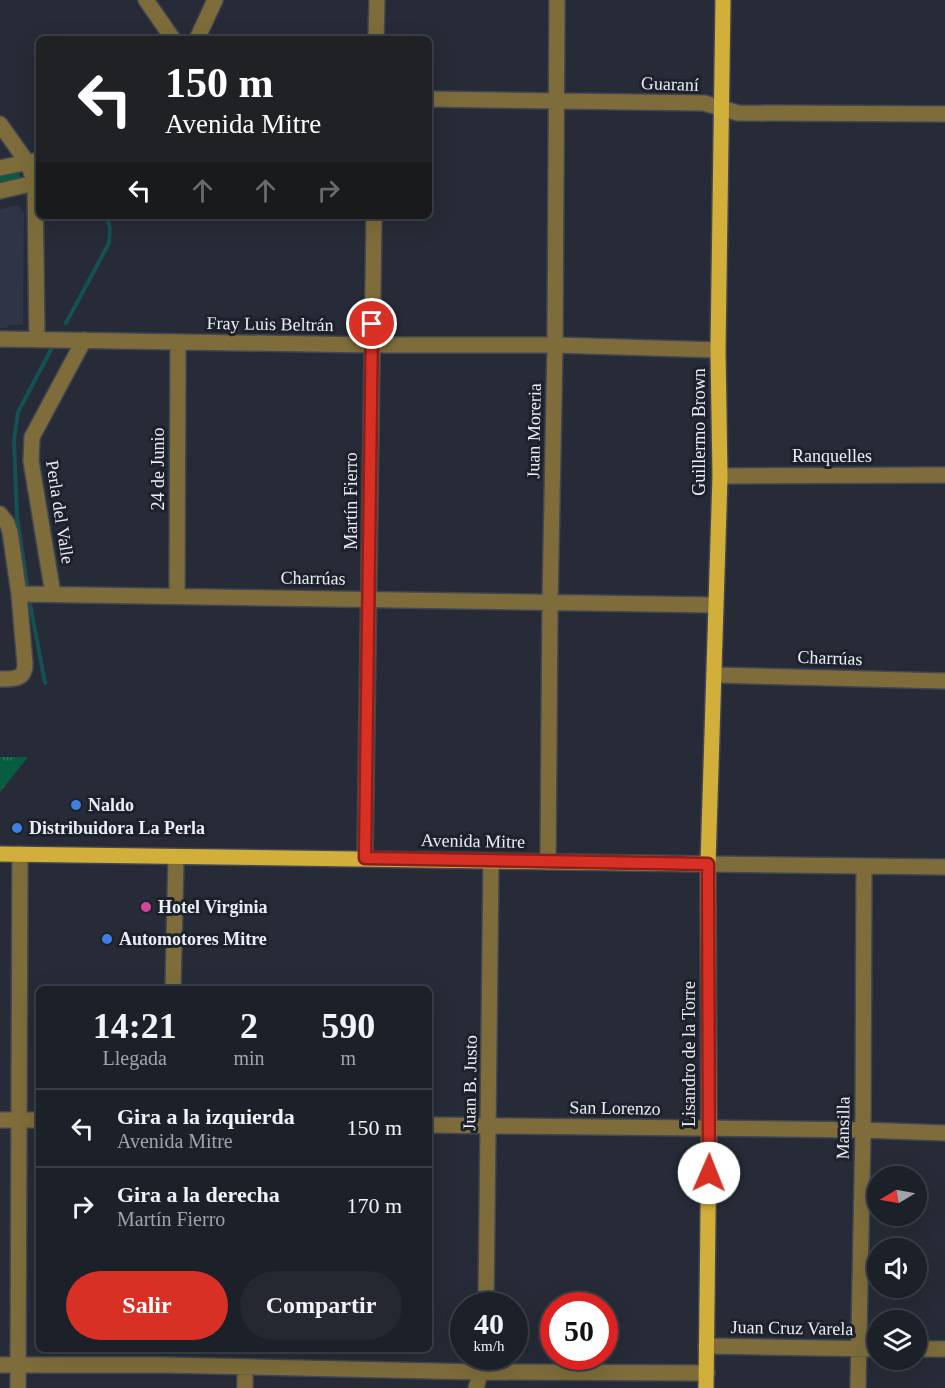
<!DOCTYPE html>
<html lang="es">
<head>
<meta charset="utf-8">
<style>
	:root { --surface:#1c2029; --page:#252831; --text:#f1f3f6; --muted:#a0a3a8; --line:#3a3e46; --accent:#d93025 }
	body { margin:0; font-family:Georgia,serif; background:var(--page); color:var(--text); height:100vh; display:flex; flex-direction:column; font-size:22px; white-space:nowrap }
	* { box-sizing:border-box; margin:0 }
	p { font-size:20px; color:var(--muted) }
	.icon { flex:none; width:33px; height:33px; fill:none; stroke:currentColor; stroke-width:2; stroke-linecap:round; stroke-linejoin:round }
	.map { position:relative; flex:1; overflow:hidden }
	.details { position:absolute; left:36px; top:986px; width:396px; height:366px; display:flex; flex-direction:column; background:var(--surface); border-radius:9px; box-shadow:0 6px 24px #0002,0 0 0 2px var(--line) }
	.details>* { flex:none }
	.banner { position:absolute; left:36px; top:36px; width:396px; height:183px; border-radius:9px; box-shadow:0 6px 24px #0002,0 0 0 2px var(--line); background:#202124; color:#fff; overflow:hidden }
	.needle { width:39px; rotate:260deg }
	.fabs { position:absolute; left:867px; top:1166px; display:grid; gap:12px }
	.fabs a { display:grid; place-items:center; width:60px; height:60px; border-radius:50%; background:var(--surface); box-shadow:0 6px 24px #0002,0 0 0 2px var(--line); font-size:30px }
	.speed { position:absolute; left:450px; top:1292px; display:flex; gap:12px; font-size:30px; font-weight:700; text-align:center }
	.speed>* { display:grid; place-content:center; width:78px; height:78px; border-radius:50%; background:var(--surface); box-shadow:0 6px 24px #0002,0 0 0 2px var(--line); line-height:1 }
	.speed small { font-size:15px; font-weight:400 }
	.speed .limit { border:9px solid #d22; background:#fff; color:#111 }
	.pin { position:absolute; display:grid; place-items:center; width:51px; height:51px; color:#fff; margin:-26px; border:3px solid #fff; border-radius:50%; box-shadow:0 2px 6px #0007 }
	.me { position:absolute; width:66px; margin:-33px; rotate:1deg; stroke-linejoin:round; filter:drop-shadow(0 0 4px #0008) }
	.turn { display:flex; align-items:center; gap:21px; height:126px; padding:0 30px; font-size:27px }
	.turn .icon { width:78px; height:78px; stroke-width:2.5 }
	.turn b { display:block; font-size:42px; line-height:51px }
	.lanes { display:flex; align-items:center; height:57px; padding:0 30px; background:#0003; justify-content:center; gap:30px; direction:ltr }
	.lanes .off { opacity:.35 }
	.eta { display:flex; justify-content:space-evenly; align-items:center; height:102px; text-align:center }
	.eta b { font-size:36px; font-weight:600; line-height:42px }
	.action { display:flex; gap:12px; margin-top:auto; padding:12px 30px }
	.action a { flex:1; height:69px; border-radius:36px; background:var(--accent); color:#fff; font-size:24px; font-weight:600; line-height:69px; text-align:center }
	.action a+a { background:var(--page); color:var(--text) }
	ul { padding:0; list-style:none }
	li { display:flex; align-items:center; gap:18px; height:78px; padding:0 30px; border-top:2px solid var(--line) }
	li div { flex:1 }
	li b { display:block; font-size:22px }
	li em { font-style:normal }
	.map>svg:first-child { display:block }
</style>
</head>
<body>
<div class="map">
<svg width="945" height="1388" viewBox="0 0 945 1388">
	<defs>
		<pattern id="grass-tufts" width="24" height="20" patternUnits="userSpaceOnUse" patternTransform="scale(1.5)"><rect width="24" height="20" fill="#075d41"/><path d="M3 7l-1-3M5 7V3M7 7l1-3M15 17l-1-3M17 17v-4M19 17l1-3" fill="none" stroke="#2b755d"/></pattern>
	</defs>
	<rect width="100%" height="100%" fill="#262b37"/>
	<!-- built -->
	<path fill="#2f3546" d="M18,205l6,8 -1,112h-15l-1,3h-7v-119z"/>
	<!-- grass -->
	<path fill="url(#grass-tufts)" d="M19,170l1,8 -20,5v-9z
		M0,757h28l-28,35z"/>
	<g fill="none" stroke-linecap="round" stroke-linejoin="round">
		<!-- stream -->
		<path stroke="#145153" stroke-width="4" d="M66,323l43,-80 1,-14 -3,-13
			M28,591l-11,-74 -3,-77 4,-28 36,-68
			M29,598l16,85"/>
		<defs>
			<path id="minor" d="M146,0l27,39
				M197,39l18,-39
				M376,39l1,-39
				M429,99l275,4 34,10 207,1
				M0,124l27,38 8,20 2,158
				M0,168l39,-8
				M0,191l39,-9
				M0,339l372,6h183l163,5
				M720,476l225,-1
				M0,514l7,9 3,9 9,62 6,70c0,16 -12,15 -25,15
				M19,594l696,11
				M53,594l-22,-133 1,-24 52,-97
				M177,596l1,-254
				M714,675l231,6
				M365,858l9,-642
				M548,862l2,-259 5,-258 2,-345
				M708,864l237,3
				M173,988l3,-131
				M0,1120h39
				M429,1125l434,5 82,3
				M486,1305l5,-444
				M706,1346l172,3
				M916,1349h29
				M0,1365h164l316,7 227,1
				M18,1388l2,-534
				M245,1388v-21
				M476,1388l9,-32
				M858,1388l5,-258 1,-262"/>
			<path id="major" d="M0,854l708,10
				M706,1388l3,-258 -1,-266 12,-388 -2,-126 5,-350"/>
		</defs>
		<!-- minor casing -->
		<use href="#minor" stroke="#424652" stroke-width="18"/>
		<!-- major casing -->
		<use href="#major" stroke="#424652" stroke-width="18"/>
		<!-- minor -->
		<use href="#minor" stroke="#7e6d3b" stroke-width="15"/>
		<!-- major -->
		<use href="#major" stroke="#d2ae3a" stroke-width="15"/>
	</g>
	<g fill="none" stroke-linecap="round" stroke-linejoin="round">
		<defs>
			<path id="route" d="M372,324l-7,534 343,6 1,309"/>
		</defs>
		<!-- route casing -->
		<use href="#route" stroke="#8d1f18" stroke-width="15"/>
		<!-- route -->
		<use href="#route" stroke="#d93025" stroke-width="10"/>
	</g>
	<!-- markers -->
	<g fill="#3f7fe0" stroke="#1d212c" stroke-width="2">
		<circle cx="76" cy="805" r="6"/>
		<circle cx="17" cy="828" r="6"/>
		<circle cx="107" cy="939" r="6"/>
	</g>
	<circle fill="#d1479c" stroke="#1d212c" stroke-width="2" cx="146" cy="907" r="6"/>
	<g text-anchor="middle" stroke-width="6" stroke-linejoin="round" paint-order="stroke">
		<!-- street labels -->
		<g font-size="18" fill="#ebeef6" stroke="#1d212c">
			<text transform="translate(670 84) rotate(2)" y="6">Guaraní</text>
			<text transform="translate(270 324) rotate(1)" y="6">Fray Luis Beltrán</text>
			<text transform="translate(534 431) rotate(-89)" y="6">Juan Moreria</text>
			<text transform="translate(699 432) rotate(-90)" y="6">Guillermo Brown</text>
			<text x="832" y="462">Ranquelles</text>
			<text transform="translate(158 469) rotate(-90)" y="6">24 de Junio</text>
			<text transform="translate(351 501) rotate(-90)" y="6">Martín Fierro</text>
			<text transform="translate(60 512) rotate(81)" y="6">Perla del Valle</text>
			<text transform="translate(313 578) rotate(1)" y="6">Charrúas</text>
			<text transform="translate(830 658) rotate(2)" y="6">Charrúas</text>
			<text transform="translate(473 841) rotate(1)" y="6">Avenida Mitre</text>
			<text transform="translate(689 1054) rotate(-90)" y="6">Lisandro de la Torre</text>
			<text transform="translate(470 1083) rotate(-89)" y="6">Juan B. Justo</text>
			<text transform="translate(615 1108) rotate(1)" y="6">San Lorenzo</text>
			<text transform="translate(843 1128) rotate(-89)" y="6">Mansilla</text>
			<text transform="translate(792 1328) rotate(1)" y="6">Juan Cruz Varela</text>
		</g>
		<!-- poi labels -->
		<g font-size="18" font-weight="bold" fill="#ebeef6" stroke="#1d212c" text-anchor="start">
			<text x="88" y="811">Naldo</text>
			<text x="29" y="834">Distribuidora La Perla</text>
			<text x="158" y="913">Hotel Virginia</text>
			<text x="119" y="945">Automotores Mitre</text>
		</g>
	</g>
</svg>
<div class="fabs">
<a><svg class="needle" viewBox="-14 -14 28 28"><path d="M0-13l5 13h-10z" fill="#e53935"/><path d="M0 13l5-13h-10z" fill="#a0a3a8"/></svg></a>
<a><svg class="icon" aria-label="sound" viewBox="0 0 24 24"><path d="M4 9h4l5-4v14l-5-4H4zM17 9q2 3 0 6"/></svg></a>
<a><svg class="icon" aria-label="layers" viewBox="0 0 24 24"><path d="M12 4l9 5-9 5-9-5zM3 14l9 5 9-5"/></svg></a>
</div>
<div class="speed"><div>40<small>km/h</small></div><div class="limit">50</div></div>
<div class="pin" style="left:372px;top:324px;background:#d93025"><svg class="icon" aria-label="arrive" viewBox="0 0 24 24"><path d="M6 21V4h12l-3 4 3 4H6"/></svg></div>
<svg class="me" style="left:709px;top:1173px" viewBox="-20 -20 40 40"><circle r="19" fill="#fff"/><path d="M0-13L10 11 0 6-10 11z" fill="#d93025"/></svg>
<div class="banner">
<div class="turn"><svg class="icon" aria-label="left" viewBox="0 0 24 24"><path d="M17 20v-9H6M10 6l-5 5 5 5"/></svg><div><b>150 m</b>Avenida Mitre</div></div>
<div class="lanes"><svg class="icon" aria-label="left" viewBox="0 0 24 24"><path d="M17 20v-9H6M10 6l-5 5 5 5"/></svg><svg class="icon off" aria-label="ahead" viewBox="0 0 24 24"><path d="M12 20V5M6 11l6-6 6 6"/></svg><svg class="icon off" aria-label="ahead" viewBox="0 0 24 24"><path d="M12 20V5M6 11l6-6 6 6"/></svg><svg class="icon off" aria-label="right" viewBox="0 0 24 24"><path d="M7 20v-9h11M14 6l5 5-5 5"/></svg></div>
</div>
<section class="details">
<div class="eta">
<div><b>14:21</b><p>Llegada</p></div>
<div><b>2</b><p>min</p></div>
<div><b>590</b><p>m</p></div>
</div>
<ul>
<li><svg class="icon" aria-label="left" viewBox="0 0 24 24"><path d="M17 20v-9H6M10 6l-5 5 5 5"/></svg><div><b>Gira a la izquierda</b><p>Avenida Mitre</p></div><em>150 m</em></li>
<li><svg class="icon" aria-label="right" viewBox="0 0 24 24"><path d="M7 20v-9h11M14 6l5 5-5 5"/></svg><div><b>Gira a la derecha</b><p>Martín Fierro</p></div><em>170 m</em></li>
</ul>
<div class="action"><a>Salir</a><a>Compartir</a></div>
</section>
</div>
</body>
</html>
